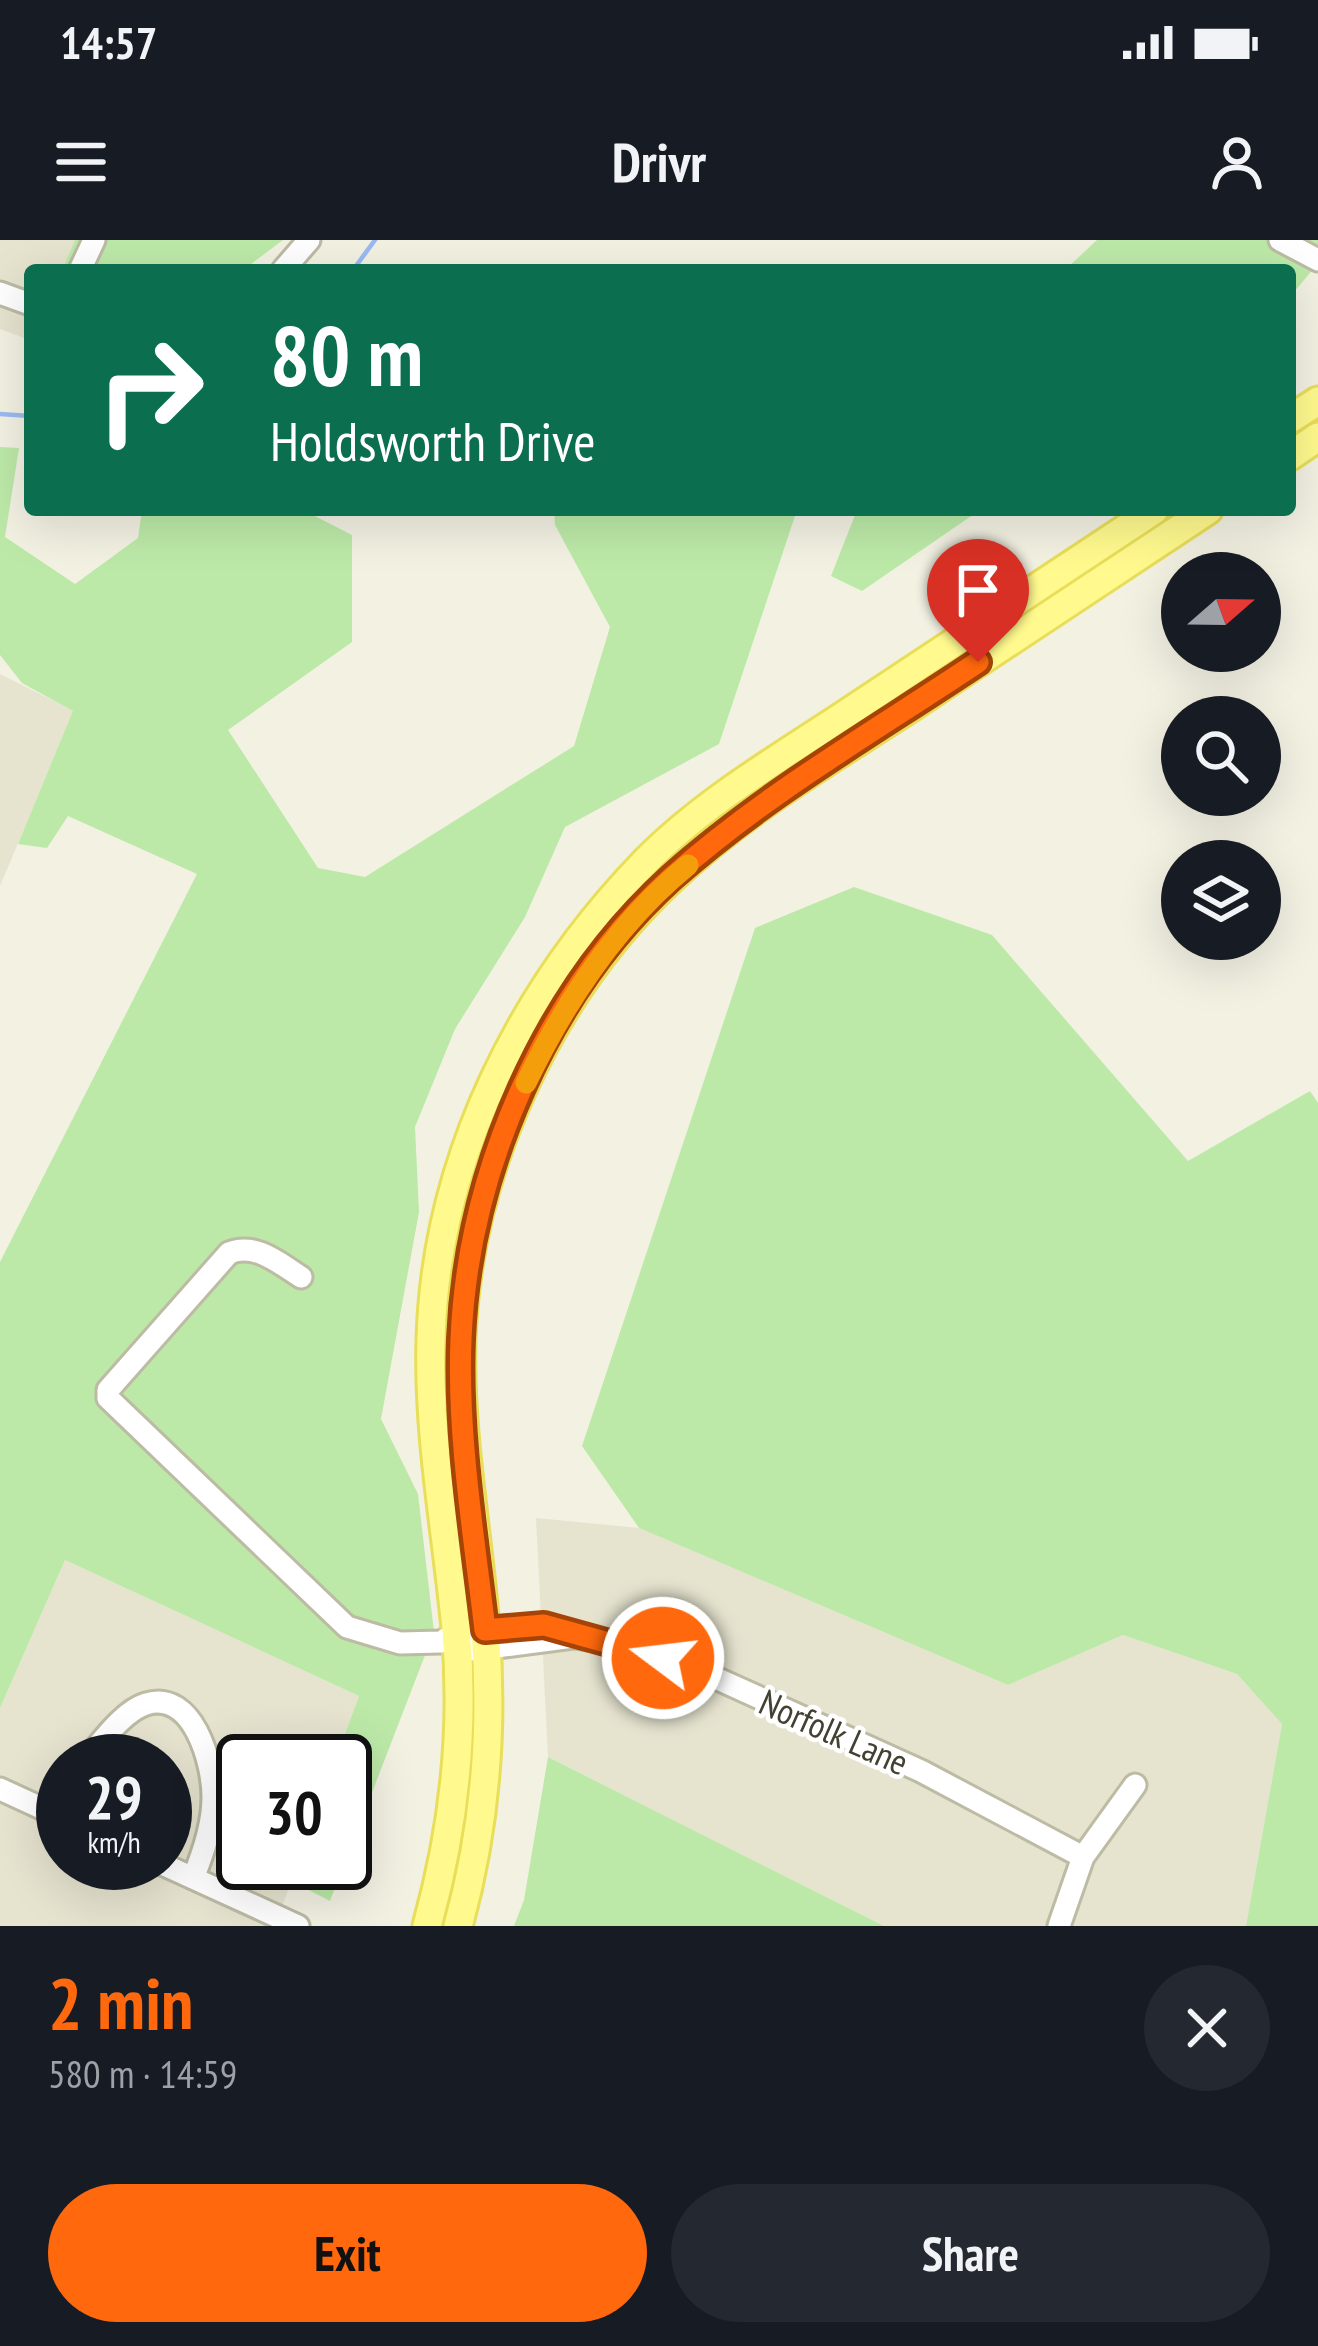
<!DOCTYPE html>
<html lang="en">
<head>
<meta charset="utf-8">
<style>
	:root { --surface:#171b24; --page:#242831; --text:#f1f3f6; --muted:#9ea1a6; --accent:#ff680c }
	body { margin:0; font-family:"PT Sans Narrow",sans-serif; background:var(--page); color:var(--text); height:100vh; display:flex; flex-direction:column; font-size:45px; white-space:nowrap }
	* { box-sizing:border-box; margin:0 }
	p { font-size:39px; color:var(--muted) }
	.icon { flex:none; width:66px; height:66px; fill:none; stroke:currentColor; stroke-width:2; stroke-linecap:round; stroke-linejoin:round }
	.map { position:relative; height:1686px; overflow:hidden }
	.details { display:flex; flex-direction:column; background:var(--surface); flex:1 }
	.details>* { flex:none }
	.top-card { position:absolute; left:24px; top:24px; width:1272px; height:252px; border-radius:12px; box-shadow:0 12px 48px #0002; background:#0b6e4f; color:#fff; overflow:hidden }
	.needle { width:78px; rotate:70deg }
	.controls { position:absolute; left:1161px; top:312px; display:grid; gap:24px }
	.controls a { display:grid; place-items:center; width:120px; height:120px; border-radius:50%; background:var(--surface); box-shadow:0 12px 48px #0002; font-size:60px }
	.speed { position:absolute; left:36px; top:1494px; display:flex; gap:24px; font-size:60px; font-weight:700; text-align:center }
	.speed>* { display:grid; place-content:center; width:156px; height:156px; border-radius:50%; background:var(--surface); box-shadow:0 12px 48px #0002; line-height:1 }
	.speed small { font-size:30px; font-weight:400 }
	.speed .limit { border:6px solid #111; border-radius:18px; background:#fff; color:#111 }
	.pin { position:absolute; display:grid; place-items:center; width:102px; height:102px; color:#fff; margin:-123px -51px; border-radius:50% 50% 50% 0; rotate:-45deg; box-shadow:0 0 12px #0007 }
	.pin .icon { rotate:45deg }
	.me { position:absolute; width:132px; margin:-66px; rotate:285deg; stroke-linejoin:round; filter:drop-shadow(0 0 9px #0008) }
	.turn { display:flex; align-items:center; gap:42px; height:252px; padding:0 48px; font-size:54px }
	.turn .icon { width:156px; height:156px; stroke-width:2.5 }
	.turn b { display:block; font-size:84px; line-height:102px }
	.round { display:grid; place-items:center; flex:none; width:126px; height:126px; border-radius:63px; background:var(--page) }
	.overview { display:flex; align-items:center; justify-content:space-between; height:204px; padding:0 48px }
	h1 { font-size:72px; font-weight:800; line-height:90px; color:var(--accent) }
	.cta { display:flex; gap:24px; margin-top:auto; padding:24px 48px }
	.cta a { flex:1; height:138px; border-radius:72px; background:var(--accent); color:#111; font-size:48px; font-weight:800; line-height:138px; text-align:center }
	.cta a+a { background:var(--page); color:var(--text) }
	.status { display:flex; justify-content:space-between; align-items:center; height:84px; padding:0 60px; background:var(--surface); direction:ltr }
	.status svg { height:33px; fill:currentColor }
	header { display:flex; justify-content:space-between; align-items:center; height:156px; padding:0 48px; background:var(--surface); font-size:54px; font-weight:800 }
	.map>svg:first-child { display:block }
</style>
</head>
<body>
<div class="status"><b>14:57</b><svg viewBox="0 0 49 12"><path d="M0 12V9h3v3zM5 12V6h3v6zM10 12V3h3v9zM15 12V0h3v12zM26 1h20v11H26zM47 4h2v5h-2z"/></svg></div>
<header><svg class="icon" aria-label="menu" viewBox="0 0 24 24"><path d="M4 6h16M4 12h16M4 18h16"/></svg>Drivr<svg class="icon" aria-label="person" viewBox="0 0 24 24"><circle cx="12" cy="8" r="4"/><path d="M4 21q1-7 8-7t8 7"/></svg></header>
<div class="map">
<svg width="1318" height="1686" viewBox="0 0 1318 1686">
	<rect width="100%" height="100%" fill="#f2f1e2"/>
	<!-- residential -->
	<path fill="#e6e4cf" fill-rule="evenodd" d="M0,0h75l-13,30h-32v70l-30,-11z
		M0,434l74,37 -74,175z
		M536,1278l103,10 369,157 115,-50 114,39 45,50 -36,202h-362l-336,-169z
		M65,1320l294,136 -24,65h-92v102h55l-23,63h-275v-218zM63,1521h102v102h-102z"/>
	<!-- green -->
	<path fill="#bce9a8" d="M75,0h208l-40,30h-181z
		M1097,0h221v23l-28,34v-27h-225z
		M0,207l19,1 -14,89 70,47 63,-46 4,-28h161l49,25v107l-124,88 90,138 47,9 209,-131 36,-119 -55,-102 -1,-15h243l-78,234 -154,83 -40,90 -70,112 -40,98 4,85 -38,207 37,75 16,138 -104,269 -39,-20 7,-18h47v-102h-10l24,-65 -294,-136 -65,148v-446l197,-388 -129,-58 -21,32 -29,-4 55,-133 -51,-28 -22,-28z
		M857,270h123l-118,81 -31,-15z
		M854,647l138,48 196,226 122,-70 8,12v823h-72l36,-202 -45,-50 -114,-39 -115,50 -369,-157 -57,-82 173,-518z
		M548,1517l336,169h-370l10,-26z"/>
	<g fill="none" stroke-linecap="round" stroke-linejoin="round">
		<!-- stream -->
		<path stroke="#9abaf3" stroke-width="4.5" d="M353,30l22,-30
			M0,174l30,2"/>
		<defs>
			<path id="minor" d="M1280,0l38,20
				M80,30l14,-30
				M283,30l26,-30
				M0,53l30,11
				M301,1037c-22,-14 -46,-35 -72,-24l-121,137v8l239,229 53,16 41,-1 15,-9 88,-8 30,12 54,8 70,25 223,101 162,86
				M474,1410l99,-13
				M85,1521c16,-18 38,-50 61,-57 47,-15 67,59 67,93 0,26 -10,57 -20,81
				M0,1549l63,29
				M49,1571l14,-21
				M160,1623l138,63
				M1059,1686l24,-69 52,-72"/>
			<path id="major" d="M1290,179l28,-18
				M1290,216l28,-19
				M427,1686c27,-97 38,-197 29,-297 -9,-96 -28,-192 -25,-290 5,-180 91,-350 215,-478 56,-57 130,-101 197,-145 104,-69 207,-137 311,-206
				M458,1686c27,-97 35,-196 27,-297 -7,-96 -27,-192 -24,-289 6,-169 86,-344 209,-460 72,-69 160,-120 243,-174 98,-66 197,-131 295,-196"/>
		</defs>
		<!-- minor casing -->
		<use href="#minor" stroke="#bdbba4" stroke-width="27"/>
		<!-- major casing -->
		<use href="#major" stroke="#e9de59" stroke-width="33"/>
		<!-- minor -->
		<use href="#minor" stroke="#fff" stroke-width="21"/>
		<!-- major -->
		<use href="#major" stroke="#fff98e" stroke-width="27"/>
	</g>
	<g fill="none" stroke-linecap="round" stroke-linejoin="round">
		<defs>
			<path id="route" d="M663,1418l-119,-33 -59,5c-11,-95 -28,-194 -24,-291 7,-168 85,-348 211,-462 93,-83 203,-146 306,-215"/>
		</defs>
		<!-- route casing -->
		<use href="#route" stroke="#a64408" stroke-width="30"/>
		<!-- route -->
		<use href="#route" stroke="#ff680c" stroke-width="21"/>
		<!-- slow -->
		<path stroke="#f59e0b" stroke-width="21" d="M526,843c39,-81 92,-161 162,-218"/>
	</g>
	<g text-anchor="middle" stroke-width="9" stroke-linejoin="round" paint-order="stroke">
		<!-- street labels -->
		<g font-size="36" fill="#434132" stroke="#fff">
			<text transform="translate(834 1492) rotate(24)" y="13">Norfolk Lane</text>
		</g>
	</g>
</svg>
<div class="controls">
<a><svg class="needle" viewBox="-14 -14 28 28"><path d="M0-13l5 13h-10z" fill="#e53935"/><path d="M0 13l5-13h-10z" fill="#9ea1a6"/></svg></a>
<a><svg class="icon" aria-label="search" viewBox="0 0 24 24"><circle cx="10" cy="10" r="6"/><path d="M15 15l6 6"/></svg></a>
<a><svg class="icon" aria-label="layers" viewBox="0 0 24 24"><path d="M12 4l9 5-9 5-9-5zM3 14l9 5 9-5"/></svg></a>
</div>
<div class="speed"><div>29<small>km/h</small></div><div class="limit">30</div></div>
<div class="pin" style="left:978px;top:422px;background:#d93025"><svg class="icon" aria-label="arrive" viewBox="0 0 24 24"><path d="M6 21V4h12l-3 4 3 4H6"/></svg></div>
<svg class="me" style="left:663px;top:1418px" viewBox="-20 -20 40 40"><circle r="17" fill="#ff680c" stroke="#fff" stroke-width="3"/><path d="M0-11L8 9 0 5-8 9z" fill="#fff"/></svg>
<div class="top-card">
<div class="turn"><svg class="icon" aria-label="right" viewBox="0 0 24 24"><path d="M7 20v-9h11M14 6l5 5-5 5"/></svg><div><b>80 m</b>Holdsworth Drive</div></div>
</div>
</div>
<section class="details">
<div class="overview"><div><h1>2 min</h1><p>580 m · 14:59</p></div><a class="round"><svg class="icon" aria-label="close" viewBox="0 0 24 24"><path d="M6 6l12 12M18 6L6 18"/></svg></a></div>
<div class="cta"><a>Exit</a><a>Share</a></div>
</section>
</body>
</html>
